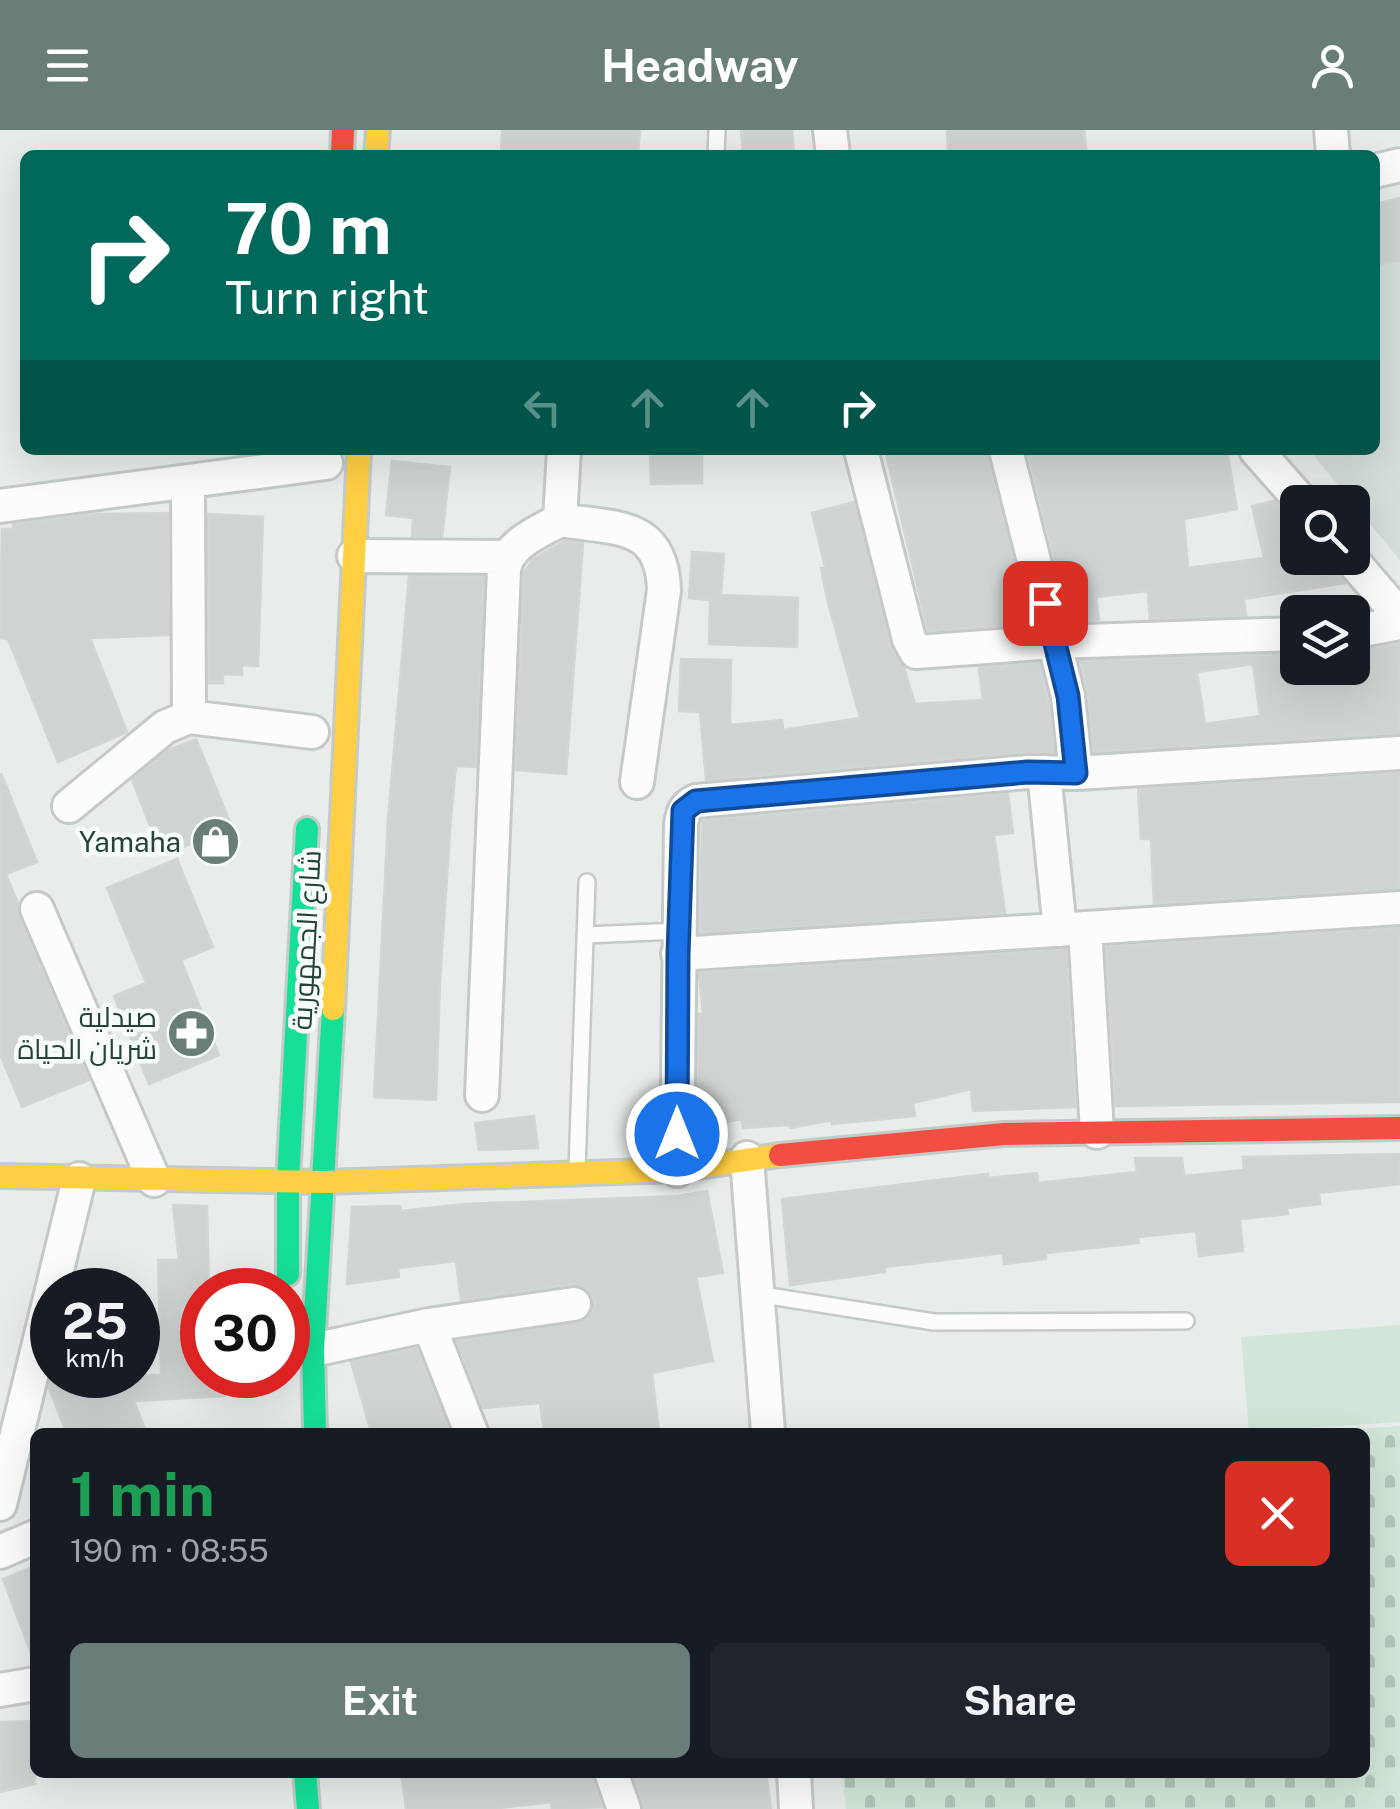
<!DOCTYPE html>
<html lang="en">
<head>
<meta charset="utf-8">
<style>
	:root { --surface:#171b24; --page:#20242c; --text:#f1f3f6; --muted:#9ea1a6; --accent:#697e78 }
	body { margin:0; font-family:"Public Sans",Cairo,sans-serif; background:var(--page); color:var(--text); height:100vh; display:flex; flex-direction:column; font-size:38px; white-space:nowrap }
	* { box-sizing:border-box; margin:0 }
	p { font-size:32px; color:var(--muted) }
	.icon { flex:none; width:55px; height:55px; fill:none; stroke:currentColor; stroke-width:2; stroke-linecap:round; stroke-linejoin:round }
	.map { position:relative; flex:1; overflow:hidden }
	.panel { position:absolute; left:30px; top:1298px; width:1340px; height:350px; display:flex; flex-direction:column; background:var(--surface); border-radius:15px; box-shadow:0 10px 40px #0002 }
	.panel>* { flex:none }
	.banner { position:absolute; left:20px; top:20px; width:1360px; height:305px; border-radius:15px; box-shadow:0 10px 40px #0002; background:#00695c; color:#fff; overflow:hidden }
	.controls { position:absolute; left:1280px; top:355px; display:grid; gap:20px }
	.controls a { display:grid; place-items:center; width:90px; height:90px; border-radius:15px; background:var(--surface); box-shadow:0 10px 40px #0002; font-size:50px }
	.speed { position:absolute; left:30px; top:1138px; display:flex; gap:20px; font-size:50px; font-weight:700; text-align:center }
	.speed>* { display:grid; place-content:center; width:130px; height:130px; border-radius:50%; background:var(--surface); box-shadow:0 10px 40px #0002; line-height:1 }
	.speed small { font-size:25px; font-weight:400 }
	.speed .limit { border:15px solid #d22; background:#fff; color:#111 }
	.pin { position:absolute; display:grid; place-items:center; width:85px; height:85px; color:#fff; margin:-42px; border-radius:20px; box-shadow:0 5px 15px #0006 }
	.me { position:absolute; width:110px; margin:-55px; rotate:0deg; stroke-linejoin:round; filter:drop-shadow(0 0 8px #0008) }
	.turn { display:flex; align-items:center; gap:35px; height:210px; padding:0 40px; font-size:45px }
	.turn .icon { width:130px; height:130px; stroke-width:2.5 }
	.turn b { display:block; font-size:70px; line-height:85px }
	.lanes { display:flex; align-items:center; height:95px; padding:0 40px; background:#0003; justify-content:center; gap:50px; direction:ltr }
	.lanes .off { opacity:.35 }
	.round { display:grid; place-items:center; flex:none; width:105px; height:105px; border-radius:15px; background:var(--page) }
	.overview { display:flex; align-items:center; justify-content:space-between; height:170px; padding:0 40px }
	h1 { font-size:60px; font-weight:700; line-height:75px; color:#1e9e55 }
	.button { display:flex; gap:20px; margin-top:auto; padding:20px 40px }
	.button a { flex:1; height:115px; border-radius:15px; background:var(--accent); color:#fff; font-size:40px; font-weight:700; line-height:115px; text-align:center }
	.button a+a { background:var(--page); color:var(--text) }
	header { display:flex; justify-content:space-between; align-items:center; height:130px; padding:0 40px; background:var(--accent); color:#fff; font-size:45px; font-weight:700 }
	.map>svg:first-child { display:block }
</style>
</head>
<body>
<header><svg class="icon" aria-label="menu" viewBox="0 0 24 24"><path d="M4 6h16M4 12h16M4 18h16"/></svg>Headway<svg class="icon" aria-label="person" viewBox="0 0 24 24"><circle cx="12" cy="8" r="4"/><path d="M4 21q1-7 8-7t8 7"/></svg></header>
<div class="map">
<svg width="1400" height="1679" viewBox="0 0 1400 1679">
	<defs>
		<pattern id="cemetery-stones" width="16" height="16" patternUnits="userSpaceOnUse" patternTransform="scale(2.5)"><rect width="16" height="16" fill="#d1e6d8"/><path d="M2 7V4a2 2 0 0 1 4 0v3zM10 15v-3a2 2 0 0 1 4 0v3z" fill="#b3c6ba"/></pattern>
	</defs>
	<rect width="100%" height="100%" fill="#e8edeb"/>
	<!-- built -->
	<path fill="#d6dedb" d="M1400,77v353l-91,-110h66v-236z"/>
	<!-- green -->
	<path fill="#d1e6d8" d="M1400,1195v97l-151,10 -8,-95z"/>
	<!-- cemetery -->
	<path fill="url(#cemetery-stones)" d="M1400,1296v383h-554l-4,-36 523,-1v-340h-51z"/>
	<!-- building -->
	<path fill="#cfd4d2" stroke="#d1d6d4" stroke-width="2.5" fill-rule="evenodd" d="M502,0h138l-2,25h-137z
		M741,0h51l2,25h-51z
		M947,0h137l3,25h-139z
		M1400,68v62l-25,6v-62z
		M650,320h52v33l-51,1z
		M885,320h102l42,174 -101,7z
		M1027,320h200l10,59 -53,10 4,49 76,-10 -12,-52 22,-5 17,17 3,15h4v25h33l3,12 11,13 -101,16 2,17 -96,3 -2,-28 -52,6 3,23 -29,1z
		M392,331l58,6 -8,70 -30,-1 1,-18 -27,-3z
		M854,372l36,142 14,23 11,37 68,-4 -4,-32 60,-5 9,37 6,53 -28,-1 -320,28 -6,-68 -21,-1 2,-52 50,1 -1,65 52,-5 1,10 77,-12 -33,-119 -6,-31 4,-1 -13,-54z
		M168,383l1,122 -79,3 37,94 -69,30 -50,-123 -8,-1 2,-109h11v-5l83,-10z
		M208,384l55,3 -5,149 -16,-1v10l-19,-1v9h-14z
		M564,411l19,2 -17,231 -50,-4 8,-197 8,-13z
		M692,422l32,2 -3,41 77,3 -1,49 -88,-3 1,-44 -21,-2z
		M409,446l75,1 -8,190 -20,-1 -5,51 -11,164 -4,119 -62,-3 14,-277z
		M1400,514v89l-306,19 -6,-58 -8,-33 218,-7v14h54v-16zM1253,534l7,52 -55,8 -8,-52z
		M196,609l36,88 -70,29 -30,-76 36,-30z
		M1,643l36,89 -31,12 12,30 1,13 70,163 -67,27 -22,-53z
		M1400,643v115l-246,16 -3,-65h-10l-3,-50z
		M1008,664l5,39 -19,2 11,78 -305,20 2,-112z
		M177,729l36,88 -32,13 38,95 -70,29 -35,-88 32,-13 -39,-95z
		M1400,798v174l-284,4 -10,-159z
		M1066,819l9,158 -102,4 -2,-22 -58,14 2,13 -83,8v-4l-42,8 -1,-3 -46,3 -1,-9 -44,9 1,-114h4l-4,-41z
		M534,986l4,32 -59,2 -4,-27z
		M1400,1024v30l-81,9 1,11 -33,4 1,6 -48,5 3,32 -44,5 -3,-25 -58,6 1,6 -93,10v6l-42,5 -1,-11 -118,14v5l-95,13 -8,-86 206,-25v4l49,-5 1,10 99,-11 -2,-14h47l2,18 60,-6 -1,-13z
		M707,1061l16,82 -27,4 17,84 -61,12 7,59h-115l-4,-29 -57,5 -26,-67 129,-21 6,-8 2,-10 -4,-10 -8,-6 -11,-2 -110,16 -5,-39 -58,7 1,9 -52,7 5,-77 48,-1 1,5 64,-7 213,-8z
		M173,1075l34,1 2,84h-7v85h21l1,21 -90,5 12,31h-80l-17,-44 3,-13h109l-3,-115h21z
		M417,1218l31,80 -17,4h-60l-20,-70z
		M35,1436v89l-3,1 -29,-77z
		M35,1591v63l-35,8v-70z
		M401,1642h191l10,35 -50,2 -1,-7 -60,7h-85z
		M632,1642h134l5,37h-127z"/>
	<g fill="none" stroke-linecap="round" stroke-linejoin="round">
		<defs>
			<path id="lane" d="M716,25l1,-25
				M585,805l93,-4
				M577,1039l10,-287
				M757,1164l177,28 252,-1"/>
			<path id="street" d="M830,0l3,25
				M1331,0l2,25
				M1375,41l25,-6
				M861,320l48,189 7,13 138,-10 244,-8
				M1006,320l62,246 8,77
				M1256,320l46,52
				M188,352l1,235
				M0,376l326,-43
				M560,390c54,9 102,1 104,70l-27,192
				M354,426l152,1
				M1350,428l50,58
				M1352,502l48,-9
				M1044,642l16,158
				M69,676l96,-79 24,-10 123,15
				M37,779l117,271
				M1085,798l12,204
				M678,824l722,-46
				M482,965l22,-525c4,-27 35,-38 56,-50l4,-70
				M747,1028l21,274
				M677,1040l4,-346c2,-12 4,-18 15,-23l332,-29 48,1 324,-20
				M429,1195l42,107
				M313,1220l116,-25 145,-21
				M0,1374l79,-325
				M0,1422l35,-15
				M0,1560l35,-6
				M611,1642l13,37
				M794,1642l2,37"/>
			<path id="fast" d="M288,1144v-93l19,-352
				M315,1302l-2,-82 20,-341
				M305,1642l3,37"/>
			<path id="slow" d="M376,25l2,-25
				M333,879l26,-559
				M0,1046l325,6 352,-12 103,-15"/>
			<path id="jam" d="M342,25l1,-25
				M780,1025l224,-21 396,-6"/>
		</defs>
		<!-- lane casing -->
		<use href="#lane" stroke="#c5cac8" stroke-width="20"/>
		<!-- street casing -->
		<use href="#street" stroke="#c5cac8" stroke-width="38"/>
		<!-- fast casing -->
		<use href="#fast" stroke="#c3cbc8" stroke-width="28"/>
		<!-- slow casing -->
		<use href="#slow" stroke="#c3cbc8" stroke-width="28"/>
		<!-- jam casing -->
		<use href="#jam" stroke="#c3cbc8" stroke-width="28"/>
		<!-- lane -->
		<use href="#lane" stroke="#fcfcfc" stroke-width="15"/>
		<!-- street -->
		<use href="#street" stroke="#fcfcfc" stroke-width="32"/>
		<!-- fast -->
		<use href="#fast" stroke="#16e098" stroke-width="22"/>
		<!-- slow -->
		<use href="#slow" stroke="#ffcf43" stroke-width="22"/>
		<!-- jam -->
		<use href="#jam" stroke="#f24e42" stroke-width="22"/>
	</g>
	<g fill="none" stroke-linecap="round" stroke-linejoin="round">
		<defs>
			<path id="route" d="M677,1004l1,-180 5,-143 13,-10 332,-29 48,1 -8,-77 -23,-93"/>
		</defs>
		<!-- route casing -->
		<use href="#route" stroke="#114b97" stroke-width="25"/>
		<!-- route -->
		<use href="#route" stroke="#1a73e8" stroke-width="18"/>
	</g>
	<!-- icons -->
	<defs>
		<symbol id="shop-disc" viewBox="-11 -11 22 22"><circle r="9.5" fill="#697e78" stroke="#f7fbf9"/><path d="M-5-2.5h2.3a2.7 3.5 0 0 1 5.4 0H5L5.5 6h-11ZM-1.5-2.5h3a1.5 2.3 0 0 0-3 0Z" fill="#fff"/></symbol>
		<symbol id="pharmacy-disc" viewBox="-11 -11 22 22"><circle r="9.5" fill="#697e78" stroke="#f7fbf9"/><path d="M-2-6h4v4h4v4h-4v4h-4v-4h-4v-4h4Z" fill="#fff"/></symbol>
	</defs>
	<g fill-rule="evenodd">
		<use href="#shop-disc" x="188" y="684" width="55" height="55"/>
		<use href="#pharmacy-disc" x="164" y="876" width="55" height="55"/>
	</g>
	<g text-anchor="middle" stroke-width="9" stroke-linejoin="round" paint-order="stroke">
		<!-- poi labels -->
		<g font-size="28" fill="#24423a" stroke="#f7fbf9" text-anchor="end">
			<text x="181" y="722">Yamaha</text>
			<text x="157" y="897">صيدلية<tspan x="157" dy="32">شريان الحياة</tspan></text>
		</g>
		<!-- street labels -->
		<g font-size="28" fill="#24423a" stroke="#f7fbf9">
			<text transform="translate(306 810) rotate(-87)" y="10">شارع الجمهورية</text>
		</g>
	</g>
</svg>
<div class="controls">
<a><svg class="icon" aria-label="search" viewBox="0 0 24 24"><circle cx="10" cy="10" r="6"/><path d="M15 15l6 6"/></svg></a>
<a><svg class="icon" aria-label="layers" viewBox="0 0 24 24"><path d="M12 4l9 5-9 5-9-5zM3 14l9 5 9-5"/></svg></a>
</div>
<div class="speed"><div>25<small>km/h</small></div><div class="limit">30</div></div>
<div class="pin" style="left:1045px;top:473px;background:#d93025"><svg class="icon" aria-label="arrive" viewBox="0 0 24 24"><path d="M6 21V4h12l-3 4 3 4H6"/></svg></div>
<svg class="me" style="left:677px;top:1004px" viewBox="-20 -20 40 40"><circle r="17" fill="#1a73e8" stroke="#fff" stroke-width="3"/><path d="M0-11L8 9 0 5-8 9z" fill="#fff"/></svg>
<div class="banner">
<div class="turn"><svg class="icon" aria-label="right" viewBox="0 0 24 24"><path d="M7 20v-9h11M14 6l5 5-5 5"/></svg><div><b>70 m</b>Turn right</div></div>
<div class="lanes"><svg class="icon off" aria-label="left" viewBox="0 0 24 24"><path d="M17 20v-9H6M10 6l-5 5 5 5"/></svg><svg class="icon off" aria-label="ahead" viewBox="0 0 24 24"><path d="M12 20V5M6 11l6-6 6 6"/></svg><svg class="icon off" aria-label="ahead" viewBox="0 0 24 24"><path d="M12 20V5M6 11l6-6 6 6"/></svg><svg class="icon" aria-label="right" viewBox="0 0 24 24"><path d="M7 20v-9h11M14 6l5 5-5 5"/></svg></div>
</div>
<section class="panel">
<div class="overview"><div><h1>1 min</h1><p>190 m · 08:55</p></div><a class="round" style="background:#d93025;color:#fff"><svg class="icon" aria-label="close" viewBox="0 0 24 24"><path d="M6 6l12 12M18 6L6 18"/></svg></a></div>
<div class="button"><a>Exit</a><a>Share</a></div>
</section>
</div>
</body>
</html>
